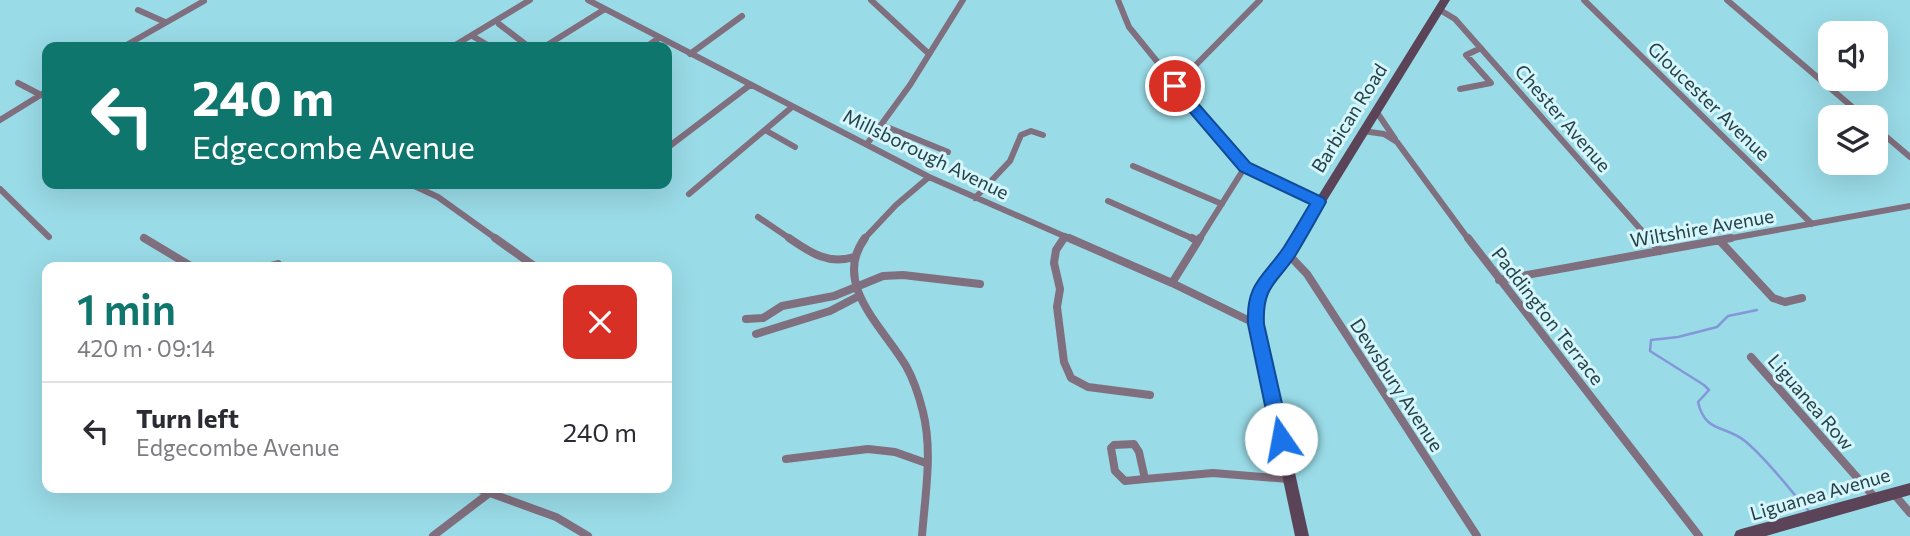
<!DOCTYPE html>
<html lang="en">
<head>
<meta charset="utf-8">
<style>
	:root { --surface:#fff; --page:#f7f7f7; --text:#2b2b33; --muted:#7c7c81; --line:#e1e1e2; --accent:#0f766e }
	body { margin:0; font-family:Commissioner,sans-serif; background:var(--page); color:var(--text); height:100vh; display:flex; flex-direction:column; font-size:26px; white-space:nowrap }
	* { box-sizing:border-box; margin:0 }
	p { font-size:23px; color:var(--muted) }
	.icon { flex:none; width:38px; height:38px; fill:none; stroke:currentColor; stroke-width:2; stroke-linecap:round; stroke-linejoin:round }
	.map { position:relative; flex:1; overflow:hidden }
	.details { position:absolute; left:42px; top:262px; width:630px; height:231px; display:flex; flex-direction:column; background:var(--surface); border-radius:14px; box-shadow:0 7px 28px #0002 }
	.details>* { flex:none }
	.hud { position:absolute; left:42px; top:42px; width:630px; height:147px; border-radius:14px; box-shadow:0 7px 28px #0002; background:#0f766e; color:#fff; overflow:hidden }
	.tools { position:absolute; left:1818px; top:21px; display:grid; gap:14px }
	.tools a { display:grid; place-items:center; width:70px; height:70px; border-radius:14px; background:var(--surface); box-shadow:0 7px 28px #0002; font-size:35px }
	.pin { position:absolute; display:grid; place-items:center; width:60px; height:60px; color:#fff; margin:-30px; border:4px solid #fff; border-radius:50%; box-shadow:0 2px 7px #0007 }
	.me { position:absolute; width:77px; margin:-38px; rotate:348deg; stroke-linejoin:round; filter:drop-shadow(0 0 5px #0008) }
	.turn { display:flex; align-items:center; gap:24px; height:147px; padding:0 35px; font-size:32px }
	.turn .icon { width:91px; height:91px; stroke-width:2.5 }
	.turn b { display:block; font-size:49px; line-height:60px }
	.round { display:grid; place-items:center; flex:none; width:74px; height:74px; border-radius:14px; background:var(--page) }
	.overview { display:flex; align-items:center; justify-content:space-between; height:119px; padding:0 35px }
	h1 { font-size:42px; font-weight:600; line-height:52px; color:var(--accent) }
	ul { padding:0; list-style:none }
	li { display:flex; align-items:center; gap:21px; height:98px; padding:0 35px; border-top:2px solid var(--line) }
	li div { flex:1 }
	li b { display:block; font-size:26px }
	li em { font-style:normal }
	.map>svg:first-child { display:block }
</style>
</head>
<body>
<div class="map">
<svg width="1910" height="536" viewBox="0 0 1910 536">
	<rect width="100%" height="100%" fill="#99dbe7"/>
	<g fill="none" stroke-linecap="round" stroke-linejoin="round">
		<!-- stream -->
		<path stroke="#8497d8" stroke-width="2.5" d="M1757,310l-29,6 -11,11 -39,10 -27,3 -1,11 54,34 5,5 -11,12c7,31 27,23 47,39 23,19 43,47 63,69"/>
		<!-- street-far1 -->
		<path stroke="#806f7e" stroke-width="6" d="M588,0l341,177 144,63
			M871,0l58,54
			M1118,0l11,27 104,128 12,12 74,35
			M1584,0l228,224
			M1727,0l137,117
			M138,10l27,12
			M1440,10l15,9 195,221
			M499,24l30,23
			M474,37l17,10
			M123,47l81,-46
			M452,47l78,-47
			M544,47l61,-38
			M646,47l13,-9
			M690,54l52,-38
			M18,83l23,12
			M1175,86l85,-86
			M1460,89l31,-6 -25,-28 15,-7
			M1376,111l19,28
			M0,120l47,-29
			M882,125l66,27
			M1876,128l34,29
			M765,130l30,17
			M1363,131l21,3 13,8 72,98
			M867,144l43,-59 53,-85
			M667,148l83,-63
			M1133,166l89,38
			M410,184l28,13 60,43
			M0,189l49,48
			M689,194l103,-87
			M975,198l35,-37 11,-26 10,-4 12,4
			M1108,201l88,39
			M758,217l34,23
			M144,238l3,2
			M863,240l33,-35 33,-28
			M1062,240l3,-4
			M1199,240l46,-73
			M1721,240l189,-34"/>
		<!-- street -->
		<path stroke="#806f7e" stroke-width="8" d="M144,238l50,30
			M495,238l42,30
			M789,238c22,15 39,27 65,19
			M865,238c-34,46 19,90 41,128 8,14 13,30 17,46 10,40 2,83 -1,124
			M1064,238l-8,12 -2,13 6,26 -3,18 7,55 7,16 17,9 62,8
			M1069,238l103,45 84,41
			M1192,238l6,3
			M1468,238l231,298
			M1649,238l11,13
			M1720,241l53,57 12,4 17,-4
			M1288,254l19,20 170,262
			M263,268l15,-4
			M1499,280l232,-42
			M1172,283l28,-45
			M746,319l17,-1 19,-12 52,-10 49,-20 20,-1 77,9
			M756,334l74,-23 29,-15
			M1751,357l125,142
			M1134,444l5,8 6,27 -20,2 -10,-10 -4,-23 3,-3z
			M786,459l82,-10 27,3 31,11
			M1145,479l68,-6 76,6
			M476,488l80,29 32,19
			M1893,493l17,20
			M433,536l55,-42"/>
		<!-- secondary -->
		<path fill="#5b4358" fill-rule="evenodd" d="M1440,0h10l-158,257c-18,21 -30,38 -30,67l47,212h-14l-45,-212c0,-31 13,-51 34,-73z
			M1910,483v12l-144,41h-32l2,-5 5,-2z"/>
	</g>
	<!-- route -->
	<path fill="#1a73e8" stroke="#114b97" stroke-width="2" d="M1175,82l5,1 70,80 74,35 2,4c-10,18 -20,36 -31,54 -18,27 -33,30 -31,68l26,115 -2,5 -7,3 -6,-3 -3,-5 -24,-115c-2,-42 16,-47 36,-77 9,-14 17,-28 26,-43l-70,-33 -70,-82 -2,-3z"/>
	<g text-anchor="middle" stroke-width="6" stroke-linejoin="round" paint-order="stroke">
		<!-- street labels -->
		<g font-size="19" fill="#254146" stroke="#d5f6fc">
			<text transform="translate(1709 101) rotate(44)" y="7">Gloucester Avenue</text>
			<text transform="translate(1349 118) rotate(-58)" y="7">Barbican Road</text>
			<text transform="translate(1563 118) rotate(49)" y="7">Chester Avenue</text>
			<text transform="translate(926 154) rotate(26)" y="7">Millsborough Avenue</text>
			<text transform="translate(1702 228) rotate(-10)" y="7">Wiltshire Avenue</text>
			<text transform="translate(1548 316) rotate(52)" y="7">Paddington Terrace</text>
			<text transform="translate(1397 385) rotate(57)" y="7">Dewsbury Avenue</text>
			<text transform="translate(1811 402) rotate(49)" y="7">Liguanea Row</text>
			<text transform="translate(1820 494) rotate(-16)" y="7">Liguanea Avenue</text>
		</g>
	</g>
</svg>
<div class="tools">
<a><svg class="icon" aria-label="sound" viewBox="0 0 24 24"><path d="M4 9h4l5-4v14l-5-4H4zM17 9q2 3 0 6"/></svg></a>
<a><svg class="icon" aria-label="layers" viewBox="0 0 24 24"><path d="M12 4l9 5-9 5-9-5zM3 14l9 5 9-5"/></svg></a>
</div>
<div class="pin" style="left:1175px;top:86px;background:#d93025"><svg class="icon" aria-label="arrive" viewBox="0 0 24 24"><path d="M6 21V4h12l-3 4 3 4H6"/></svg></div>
<svg class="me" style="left:1281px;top:439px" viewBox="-20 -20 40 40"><circle r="19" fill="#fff"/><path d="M0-13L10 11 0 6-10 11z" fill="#1a73e8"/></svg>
<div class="hud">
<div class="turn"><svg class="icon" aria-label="left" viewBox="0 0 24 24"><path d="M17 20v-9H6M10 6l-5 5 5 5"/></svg><div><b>240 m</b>Edgecombe Avenue</div></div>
</div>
<section class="details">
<div class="overview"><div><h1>1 min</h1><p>420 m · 09:14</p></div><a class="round" style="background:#d93025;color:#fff"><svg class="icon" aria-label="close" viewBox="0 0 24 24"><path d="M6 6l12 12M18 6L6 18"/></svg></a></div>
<ul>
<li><svg class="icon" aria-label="left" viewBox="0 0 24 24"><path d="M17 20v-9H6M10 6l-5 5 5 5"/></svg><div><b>Turn left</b><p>Edgecombe Avenue</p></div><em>240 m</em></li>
</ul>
</section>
</div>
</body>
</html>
